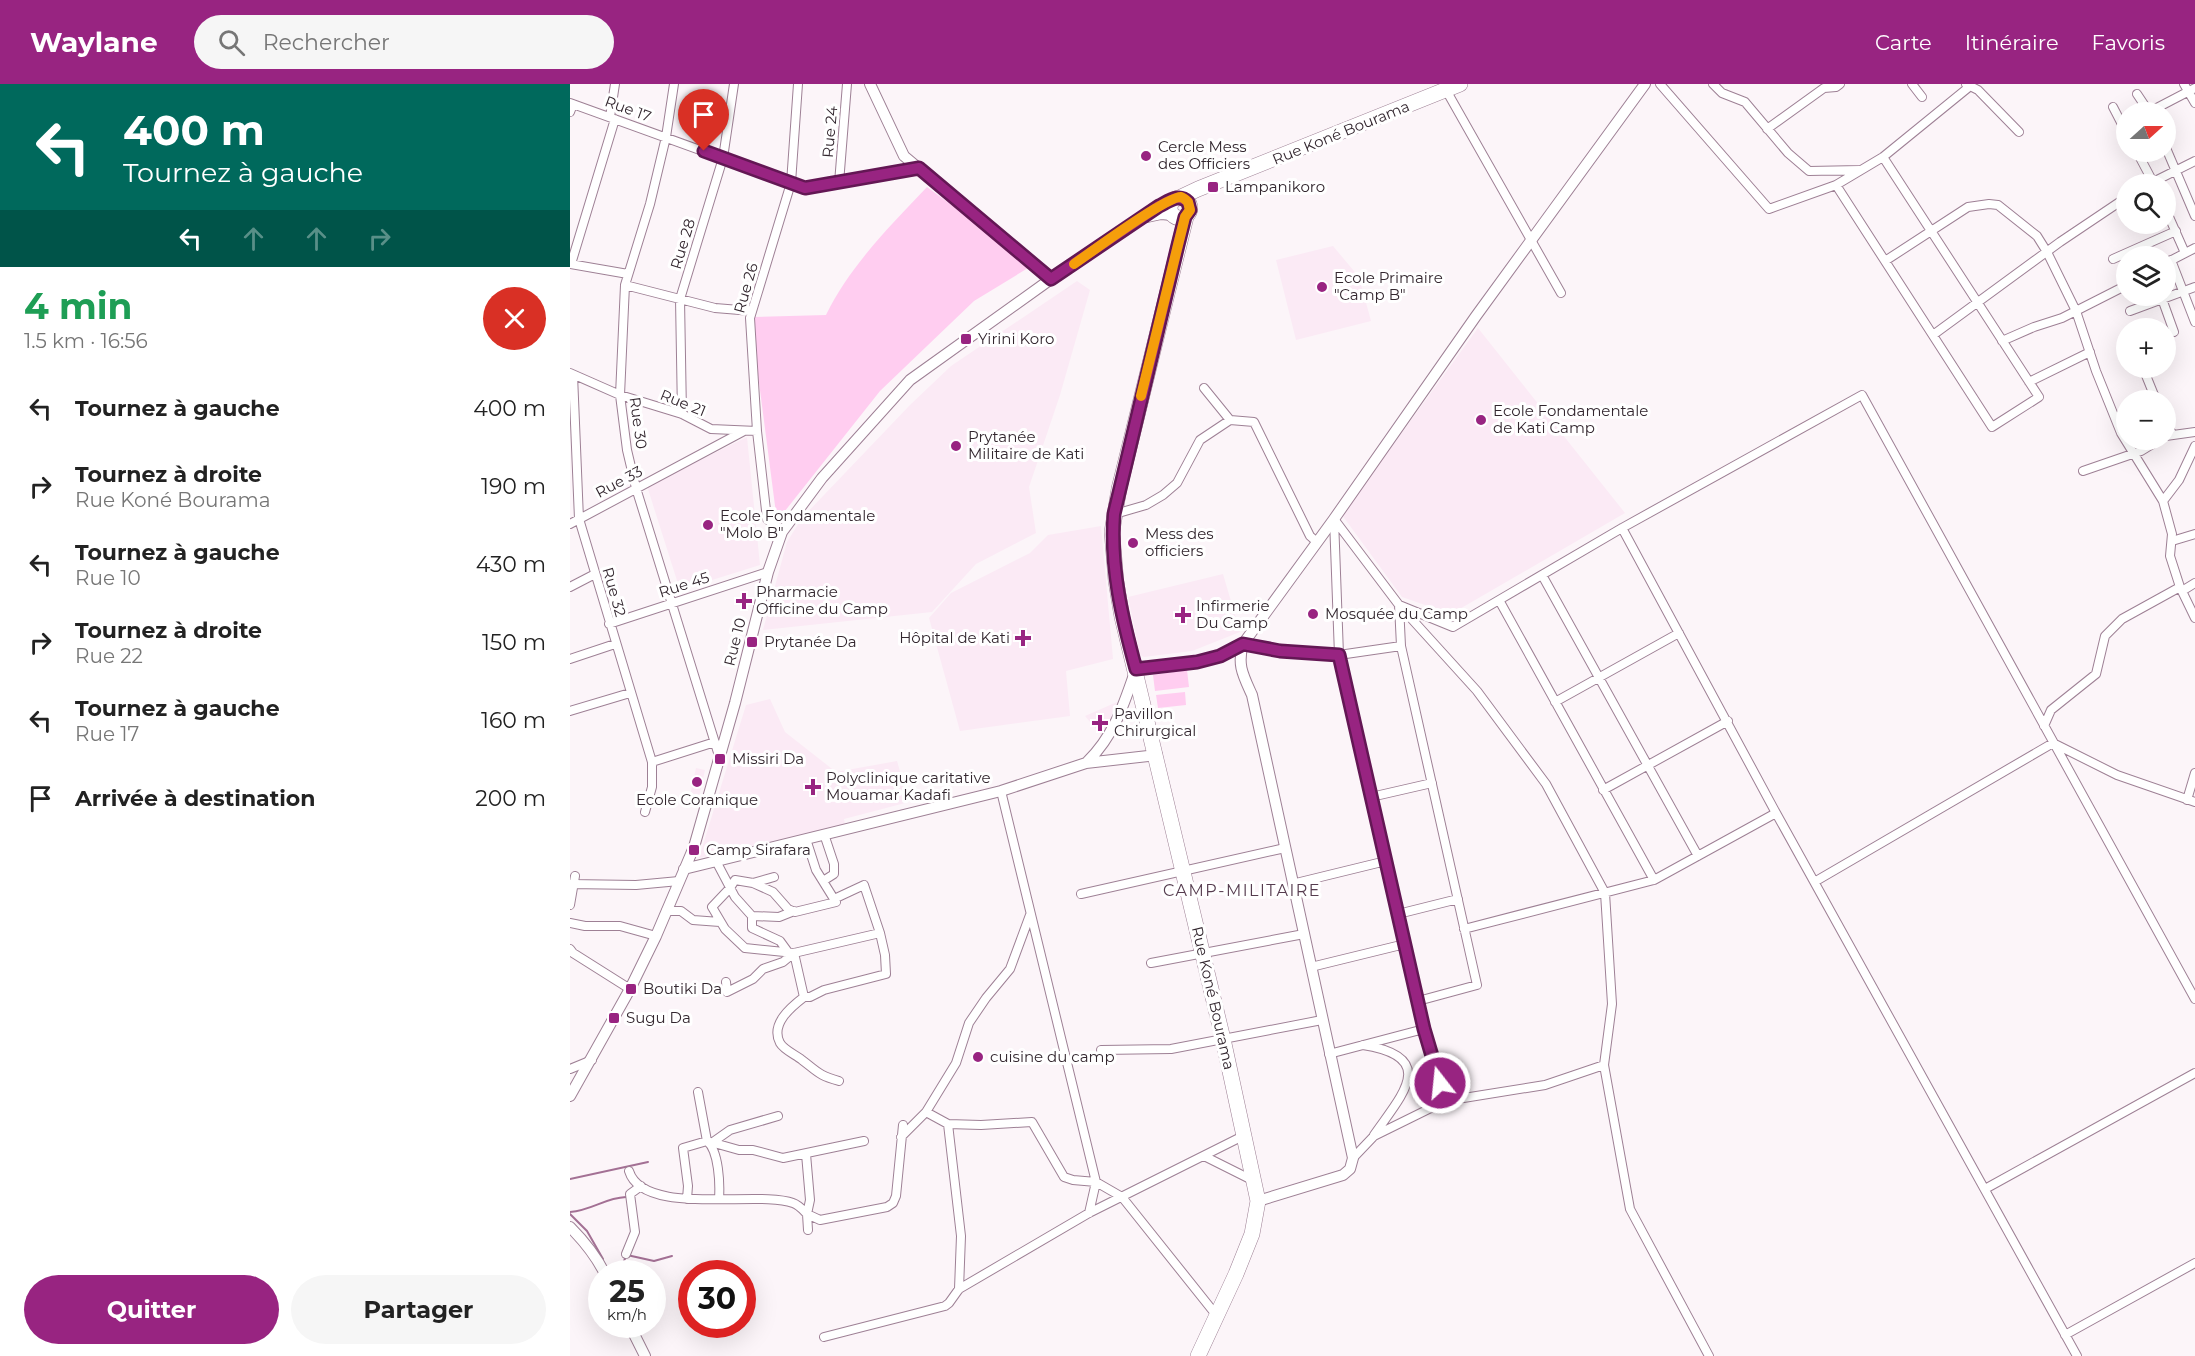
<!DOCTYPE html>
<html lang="fr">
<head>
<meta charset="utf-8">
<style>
	:root { --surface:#fff; --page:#f6f6f6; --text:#222; --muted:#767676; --accent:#982481 }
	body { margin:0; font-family:Montserrat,sans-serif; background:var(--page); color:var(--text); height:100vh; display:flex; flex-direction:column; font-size:22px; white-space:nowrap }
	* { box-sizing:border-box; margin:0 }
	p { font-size:20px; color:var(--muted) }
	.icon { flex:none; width:33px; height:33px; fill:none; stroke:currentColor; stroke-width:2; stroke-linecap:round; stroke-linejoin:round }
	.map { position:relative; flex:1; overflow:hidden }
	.drawer { display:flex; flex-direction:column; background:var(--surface); width:570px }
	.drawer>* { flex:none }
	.top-card { background:#00695c; color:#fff; overflow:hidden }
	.needle { width:39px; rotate:69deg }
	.tools { position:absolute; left:1546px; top:18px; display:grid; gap:12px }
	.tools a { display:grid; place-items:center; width:60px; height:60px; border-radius:50%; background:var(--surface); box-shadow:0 6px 24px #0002; font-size:30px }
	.speed { position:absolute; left:18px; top:1176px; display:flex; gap:12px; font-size:30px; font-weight:700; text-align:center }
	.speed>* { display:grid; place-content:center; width:78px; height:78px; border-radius:50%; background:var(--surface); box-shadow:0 6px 24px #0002; line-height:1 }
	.speed small { font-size:15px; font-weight:400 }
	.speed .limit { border:9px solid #d22; background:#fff; color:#111 }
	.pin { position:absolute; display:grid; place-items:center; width:51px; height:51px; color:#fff; margin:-62px -26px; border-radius:50% 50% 50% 0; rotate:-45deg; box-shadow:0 0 6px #0007 }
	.pin .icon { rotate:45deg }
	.me { position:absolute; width:66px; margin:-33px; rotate:344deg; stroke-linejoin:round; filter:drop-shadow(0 0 4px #0008) }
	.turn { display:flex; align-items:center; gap:21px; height:126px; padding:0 24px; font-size:27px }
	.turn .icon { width:78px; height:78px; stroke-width:2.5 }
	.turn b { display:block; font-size:42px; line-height:51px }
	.lanes { display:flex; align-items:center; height:57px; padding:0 24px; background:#0003; justify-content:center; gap:30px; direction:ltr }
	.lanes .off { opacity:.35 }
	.round { display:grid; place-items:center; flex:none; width:63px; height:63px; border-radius:32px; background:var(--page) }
	.head { display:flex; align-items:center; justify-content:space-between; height:102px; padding:0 24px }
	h1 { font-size:36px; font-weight:700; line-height:45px; color:#1e9e55 }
	.primary-button { display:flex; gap:12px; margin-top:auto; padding:12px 24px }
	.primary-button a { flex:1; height:69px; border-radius:36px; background:var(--accent); color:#fff; font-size:24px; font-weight:700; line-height:69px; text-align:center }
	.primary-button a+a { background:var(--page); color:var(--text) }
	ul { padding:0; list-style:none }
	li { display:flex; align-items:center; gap:18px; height:78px; padding:0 24px }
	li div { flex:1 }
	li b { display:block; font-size:22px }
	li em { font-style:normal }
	header { display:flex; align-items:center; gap:36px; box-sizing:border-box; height:84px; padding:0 30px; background:var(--accent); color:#fff }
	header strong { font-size:28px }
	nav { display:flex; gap:33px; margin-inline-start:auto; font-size:21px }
	.search { width:420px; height:54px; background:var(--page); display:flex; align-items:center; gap:15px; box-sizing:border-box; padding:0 21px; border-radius:33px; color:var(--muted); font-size:22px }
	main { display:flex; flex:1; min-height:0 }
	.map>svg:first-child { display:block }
</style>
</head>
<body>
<header>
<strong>Waylane</strong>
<div class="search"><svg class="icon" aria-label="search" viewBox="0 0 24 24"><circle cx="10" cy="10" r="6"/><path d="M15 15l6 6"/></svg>Rechercher</div>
<nav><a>Carte</a><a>Itinéraire</a><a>Favoris</a></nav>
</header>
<main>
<section class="drawer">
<div class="top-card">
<div class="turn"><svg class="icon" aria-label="left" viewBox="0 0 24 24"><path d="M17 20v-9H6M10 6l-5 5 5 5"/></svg><div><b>400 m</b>Tournez à gauche</div></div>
<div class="lanes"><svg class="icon" aria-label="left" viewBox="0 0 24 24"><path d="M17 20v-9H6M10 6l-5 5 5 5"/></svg><svg class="icon off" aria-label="ahead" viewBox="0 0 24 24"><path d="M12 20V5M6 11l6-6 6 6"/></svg><svg class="icon off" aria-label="ahead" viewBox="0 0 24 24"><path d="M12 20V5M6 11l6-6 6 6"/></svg><svg class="icon off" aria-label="right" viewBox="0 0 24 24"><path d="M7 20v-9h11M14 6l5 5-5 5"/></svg></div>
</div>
<div class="head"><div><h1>4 min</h1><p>1.5 km · 16:56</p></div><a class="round" style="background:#d93025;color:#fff"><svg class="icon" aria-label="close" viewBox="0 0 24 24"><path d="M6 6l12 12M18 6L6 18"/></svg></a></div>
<ul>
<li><svg class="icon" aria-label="left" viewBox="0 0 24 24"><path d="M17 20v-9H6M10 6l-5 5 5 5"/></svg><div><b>Tournez à gauche</b></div><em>400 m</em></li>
<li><svg class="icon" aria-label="right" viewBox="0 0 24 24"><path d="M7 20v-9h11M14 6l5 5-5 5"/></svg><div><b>Tournez à droite</b><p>Rue Koné Bourama</p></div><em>190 m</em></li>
<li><svg class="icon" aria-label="left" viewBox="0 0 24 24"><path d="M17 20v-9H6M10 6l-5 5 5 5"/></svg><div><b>Tournez à gauche</b><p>Rue 10</p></div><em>430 m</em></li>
<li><svg class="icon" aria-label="right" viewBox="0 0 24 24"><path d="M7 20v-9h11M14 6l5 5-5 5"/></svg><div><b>Tournez à droite</b><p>Rue 22</p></div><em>150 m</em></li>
<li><svg class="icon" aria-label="left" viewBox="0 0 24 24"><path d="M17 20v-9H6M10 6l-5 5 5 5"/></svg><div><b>Tournez à gauche</b><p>Rue 17</p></div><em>160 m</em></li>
<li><svg class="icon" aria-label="arrive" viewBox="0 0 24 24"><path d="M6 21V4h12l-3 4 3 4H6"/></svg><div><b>Arrivée à destination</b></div><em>200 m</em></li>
</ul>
<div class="primary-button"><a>Quitter</a><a>Partager</a></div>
</section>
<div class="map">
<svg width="1625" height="1272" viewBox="0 0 1625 1272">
	<rect width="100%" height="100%" fill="#fcf5f9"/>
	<!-- built -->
	<path fill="#fbeaf5" d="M763,162l26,31 12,44 -75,19 -20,-80z
		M507,197l13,9 -30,105 -31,92 7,46 -60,31 -44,48 -169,18 24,-88 15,-24 108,-113 41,-39z
		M908,244l147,185 -174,101 -49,-17 -60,-82z
		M177,353l13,128 -80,25 -33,-104z
		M531,442l12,133 -47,12 4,45 -110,15 -31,-113 22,-25 79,-40 18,-18z
		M653,490l17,58 -48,19 -48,6 -4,-2 -12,-58z
		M200,615l15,33 51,40 61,-11 12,41 -65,17 1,6 -146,33 47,-153z
		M547,618l-11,27 -5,6 -16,-19z
		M126,684l9,2 -6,27 -9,-2z"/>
	<!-- green -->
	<path fill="#ffcdf0" d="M357,103l106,78 -59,36 -94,90 -103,130 -20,-154 -3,-50 72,-2c24,-49 63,-88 101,-128z
		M617,586l2,17 -34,4 -2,-16z
		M615,608l1,13 -28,3 -2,-13z"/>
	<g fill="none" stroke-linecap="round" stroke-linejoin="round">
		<!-- stream -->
		<path stroke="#a37094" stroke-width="2" d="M0,1095l78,-17
			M0,1128c23,-2 34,-14 56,-15
			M0,1130l17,17 16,28
			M37,1183l3,4c13,-1 11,-6 17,-16l27,6 18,-5"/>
		<defs>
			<path id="street" d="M104,0l-8,53 -16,67 -25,81 -5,110 7,55 9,38 84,271
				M1090,0l109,125 67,-24 47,-28 86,-70
				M1143,0l9,9 23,9 43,51 21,18 51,-1
				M1342,0l10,13
				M1396,0l12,6 41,42
				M1614,0l11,19
				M876,6l115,203
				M1567,10l12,18
				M0,19l235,85 114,-20
				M1543,23l14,27
				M0,28l3,-8
				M1579,28l46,-24
				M40,33l5,-33
				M1197,45l57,-41 12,-1 4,-3
				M1596,64l29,68
				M1567,68l17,32
				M269,99l8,-99
				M1579,100l46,-23
				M1266,101l156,242 47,-30 -156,-240
				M1596,126l19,43
				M1543,175l63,-28
				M1601,176l24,62
				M1315,177l83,-54 21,-3 9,1 39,31 10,16 29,59 20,60 25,62 42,68 9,33 -2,22 10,31 15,31
				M1596,179l29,-15
				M0,180l58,10
				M1,180l44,-145
				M55,201l90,23 37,3
				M1591,212l13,36
				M1560,227l65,-24
				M1363,251l127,-93 67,-45
				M1432,257l32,-14 28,-9 65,-33
				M1573,284l13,32
				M0,289l50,22 62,19 29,15 46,2
				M0,292l3,-1 6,144 73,243v25l-7,25
				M1459,298l61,-30
				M634,304l26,32
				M112,330l-2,-115 43,-141 11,-74
				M1596,338l6,12
				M1596,352l29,-4
				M1513,387l58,-20 18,-11
				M1593,417l16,-21 16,-34
				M545,430l31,-9 17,-10 14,-12 23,-43 30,-20 24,2 56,114 7,6
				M764,435l65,86 78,86 69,93 59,109 7,111 -8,61 -59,20 -100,16 -71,35 -21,22
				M764,435l5,136 85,374 21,72
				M0,440l174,-93
				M1052,444l154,285 301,543
				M212,448l-15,-13 -10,-88 -7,-113 41,-135 7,-99
				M1602,457l23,-7
				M972,491l156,281
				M0,503l25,-13
				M1612,507l13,-8
				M929,516l155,280
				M39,540l159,-52
				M673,560l37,7 59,4 62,-9
				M0,575l45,-15
				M985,618l124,-69
				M0,627l60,-18
				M1474,642l7,-16 45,-36 9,-38 17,-17 58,-32
				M82,678l63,-20
				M1033,706l125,-69
				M431,707l95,391 26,15 95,119
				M801,713l61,-14
				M1617,716l8,-27
				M236,755l10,31 18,29 30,-14 16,48 5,22 1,19 -62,16 -14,7h-6c-13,10 -34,27 -24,46 4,7 16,12 22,17 16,12 16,15 37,21
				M146,777l19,36 17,19 27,1 15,-6
				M204,793l-21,6 -18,-3 -5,8 -18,19 13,22 20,19 49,5 86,-20
				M253,797l11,-7v-10l-10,-30
				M1246,797l237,-138 64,32 78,27
				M183,799l20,9 15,17 7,3 41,-10 -2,-3
				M726,799l90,-22
				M0,800l66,1 43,-4
				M511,810l204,-46
				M0,821l5,-29
				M96,827h15l12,9 27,2
				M828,830l60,-15
				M182,832v12l28,13 8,11
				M0,839l15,3h35l36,10
				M894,845l190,-49 122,-67
				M0,865l3,4 57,36
				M581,879l153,-29
				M741,883l94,-23
				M156,898l1,10 26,-13 10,-10 20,-7 11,-9 10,44
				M848,917l59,-16 -76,-339 -2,-41 54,22 169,-99 240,-133 333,604
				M793,961c77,12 38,51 11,90
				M531,966l70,-1 151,-29
				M759,970l95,-25
				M1034,981l26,144 79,147
				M0,985l22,-9
				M128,1008l9,49c12,10 13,43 12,58
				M356,1028l22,12 33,1 51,-3 32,55 9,3 23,2 -7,31
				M378,1040l13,112 -2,53
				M331,1053l25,-25 30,-49 13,-40 17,-25 24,-29 20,-54
				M143,1058l17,-12 48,-14
				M236,1070l4,46 -3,14
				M634,1072l50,25
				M59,1087c14,46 129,19 164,32 6,2 10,7 14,11
				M1415,1105l210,-116
				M117,1115l1,-13 -5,-38 24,-7 32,9h14l30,8 81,-17
				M238,1146l-1,-16 13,6 67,-13 6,-4 3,-7 7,-71
				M56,1170l9,-22 -5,-38 11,-8
				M1495,1251l130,-72
				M254,1253l121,-31 4,-3 10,-14 130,-76 156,-78"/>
			<path id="secondary" d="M300,0l34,72 147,123
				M577,133l14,-3 11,1
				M517,678c27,-26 37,-58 49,-93l61,-7 23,-6 23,-12
				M114,785l317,-78 85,-28 71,-8
				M0,1012l60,-107 26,-53 38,-89 41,-144 33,-131 14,-40 40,-54 88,-98 141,-101 108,-73 15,-7
				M688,1117l85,-26 7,-6 3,-11 -101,-463c-9,-20 -15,-30 -9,-51l91,-125 142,-203 169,-232
				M0,1143c14,14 26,29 35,47
				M59,1240l16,32"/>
			<path id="highway" d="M611,113l17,-8 262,-105
				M600 124a10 10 0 1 1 20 0a10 10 0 1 1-20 0Z
				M616,133l-67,272 -7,43 4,49 6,36 101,422 35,162 -6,33 -16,40 -38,82"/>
		</defs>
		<!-- street casing -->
		<use href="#street" stroke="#9e8095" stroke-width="10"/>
		<!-- secondary casing -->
		<use href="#secondary" stroke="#9e8095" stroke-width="12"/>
		<!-- highway casing -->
		<use href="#highway" stroke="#9e8095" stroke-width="16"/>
		<!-- street -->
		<use href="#street" stroke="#fff" stroke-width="8"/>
		<!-- secondary -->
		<use href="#secondary" stroke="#fff" stroke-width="10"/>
		<!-- highway -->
		<use href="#highway" stroke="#fff" stroke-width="15"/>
	</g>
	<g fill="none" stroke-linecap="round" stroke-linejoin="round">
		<defs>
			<path id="route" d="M134,67l101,37 114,-20 132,111 108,-73c10,-5 20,-13 29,-4l2,8 -5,7 -7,28 -64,269c-4,53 8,104 22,155l61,-7 23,-6 23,-12 37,7 59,4 85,374 16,54"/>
		</defs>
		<!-- route casing -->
		<use href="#route" stroke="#631754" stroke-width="15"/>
		<!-- route -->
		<use href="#route" stroke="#982481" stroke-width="10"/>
		<!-- slow -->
		<path stroke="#f59e0b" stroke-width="10" d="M504,180c16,-11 93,-68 107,-67 3,1 5,3 7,5l2,8 -5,7 -7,28 -37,151"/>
	</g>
	<!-- markers -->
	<g fill="#982481" stroke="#fff" stroke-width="2">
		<circle cx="576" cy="72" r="6"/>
		<rect x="637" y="97" width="12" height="12" rx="3"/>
		<circle cx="752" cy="203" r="6"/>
		<rect x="390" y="249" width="12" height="12" rx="3"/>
		<circle cx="911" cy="336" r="6"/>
		<circle cx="386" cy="362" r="6"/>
		<circle cx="138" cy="441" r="6"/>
		<circle cx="563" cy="459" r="6"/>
		<path d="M171 508h6v6h6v6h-6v6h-6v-6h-6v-6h6z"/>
		<circle cx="743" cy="530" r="6"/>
		<path d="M610 522h6v6h6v6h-6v6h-6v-6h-6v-6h6z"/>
		<path d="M450 545h6v6h6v6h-6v6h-6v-6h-6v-6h6z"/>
		<rect x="176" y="552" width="12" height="12" rx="3"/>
		<path d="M527 630h6v6h6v6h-6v6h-6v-6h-6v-6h6z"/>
		<rect x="144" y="669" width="12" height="12" rx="3"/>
		<circle cx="127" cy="698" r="6"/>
		<path d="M240 694h6v6h6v6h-6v6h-6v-6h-6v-6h6z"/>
		<rect x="118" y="760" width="12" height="12" rx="3"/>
		<rect x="55" y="899" width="12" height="12" rx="3"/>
		<rect x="38" y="928" width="12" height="12" rx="3"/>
		<circle cx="408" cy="973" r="6"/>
	</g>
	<g text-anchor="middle" stroke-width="6" stroke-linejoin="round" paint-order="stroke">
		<!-- street labels -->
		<g font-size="15" fill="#33272f" stroke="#fff">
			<text transform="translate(58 25) rotate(20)" y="5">Rue 17</text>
			<text transform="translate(260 48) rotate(-85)" y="5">Rue 24</text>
			<text transform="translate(771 49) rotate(-22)" y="5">Rue Koné Bourama</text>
			<text transform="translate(113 160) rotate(-73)" y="5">Rue 28</text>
			<text transform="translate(176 204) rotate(-74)" y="5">Rue 26</text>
			<text transform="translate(113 319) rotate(22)" y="5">Rue 21</text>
			<text transform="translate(68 339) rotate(82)" y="5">Rue 30</text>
			<text transform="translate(49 398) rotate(-28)" y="5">Rue 33</text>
			<text transform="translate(114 501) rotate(-18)" y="5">Rue 45</text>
			<text transform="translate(44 508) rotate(74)" y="5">Rue 32</text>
			<text transform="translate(165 558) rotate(-76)" y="5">Rue 10</text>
			<text transform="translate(643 914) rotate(77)" y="5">Rue Koné Bourama</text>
		</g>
		<!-- poi labels -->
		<g font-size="15" fill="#33272f" stroke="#fff" text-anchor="start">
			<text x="588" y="68">Cercle Mess<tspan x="588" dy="17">des Officiers</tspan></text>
			<text x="655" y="108">Lampanikoro</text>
			<text x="764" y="199">Ecole Primaire<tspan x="764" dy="17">"Camp B"</tspan></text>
			<text x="408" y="260">Yirini Koro</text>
			<text x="923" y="332">Ecole Fondamentale<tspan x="923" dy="17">de Kati Camp</tspan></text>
			<text x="398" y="358">Prytanée<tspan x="398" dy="17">Militaire de Kati</tspan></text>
			<text x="150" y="437">Ecole Fondamentale<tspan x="150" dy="17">"Molo B"</tspan></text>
			<text x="575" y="455">Mess des<tspan x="575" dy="17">officiers</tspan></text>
			<text x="186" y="513">Pharmacie<tspan x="186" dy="17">Officine du Camp</tspan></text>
			<text x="626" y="527">Infirmerie<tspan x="626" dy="17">Du Camp</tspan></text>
			<text x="755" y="535">Mosquée du Camp</text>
			<text x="440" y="559" text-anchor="end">Hôpital de Kati</text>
			<text x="194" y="563">Prytanée Da</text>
			<text x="544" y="635">Pavillon<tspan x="544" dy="17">Chirurgical</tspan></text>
			<text x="162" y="680">Missiri Da</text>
			<text x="256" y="699">Polyclinique caritative<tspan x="256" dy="17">Mouamar Kadafi</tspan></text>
			<text x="127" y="721" text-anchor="middle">Ecole Coranique</text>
			<text x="136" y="771">Camp Sirafara</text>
			<text x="73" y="910">Boutiki Da</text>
			<text x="56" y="939">Sugu Da</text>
			<text x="420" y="978">cuisine du camp</text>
		</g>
		<!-- neighbourhood labels -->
		<g font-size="16" letter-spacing="1.5" fill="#563c4f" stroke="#fff">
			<text x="672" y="812">CAMP-MILITAIRE</text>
		</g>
	</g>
</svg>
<div class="tools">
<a><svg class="needle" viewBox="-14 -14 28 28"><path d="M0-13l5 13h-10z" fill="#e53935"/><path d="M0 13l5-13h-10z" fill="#767676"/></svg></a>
<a><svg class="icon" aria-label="search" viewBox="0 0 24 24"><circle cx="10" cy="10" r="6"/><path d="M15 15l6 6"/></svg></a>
<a><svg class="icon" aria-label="layers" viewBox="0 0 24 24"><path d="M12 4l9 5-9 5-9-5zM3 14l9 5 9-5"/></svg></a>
<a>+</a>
<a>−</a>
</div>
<div class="speed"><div>25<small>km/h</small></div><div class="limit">30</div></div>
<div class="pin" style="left:134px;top:67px;background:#d93025"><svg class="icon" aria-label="arrive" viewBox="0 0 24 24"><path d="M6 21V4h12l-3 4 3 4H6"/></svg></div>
<svg class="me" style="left:870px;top:999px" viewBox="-20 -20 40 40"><circle r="17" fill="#982481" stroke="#fff" stroke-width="3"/><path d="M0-11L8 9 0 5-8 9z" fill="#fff"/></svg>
</div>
</main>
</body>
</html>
